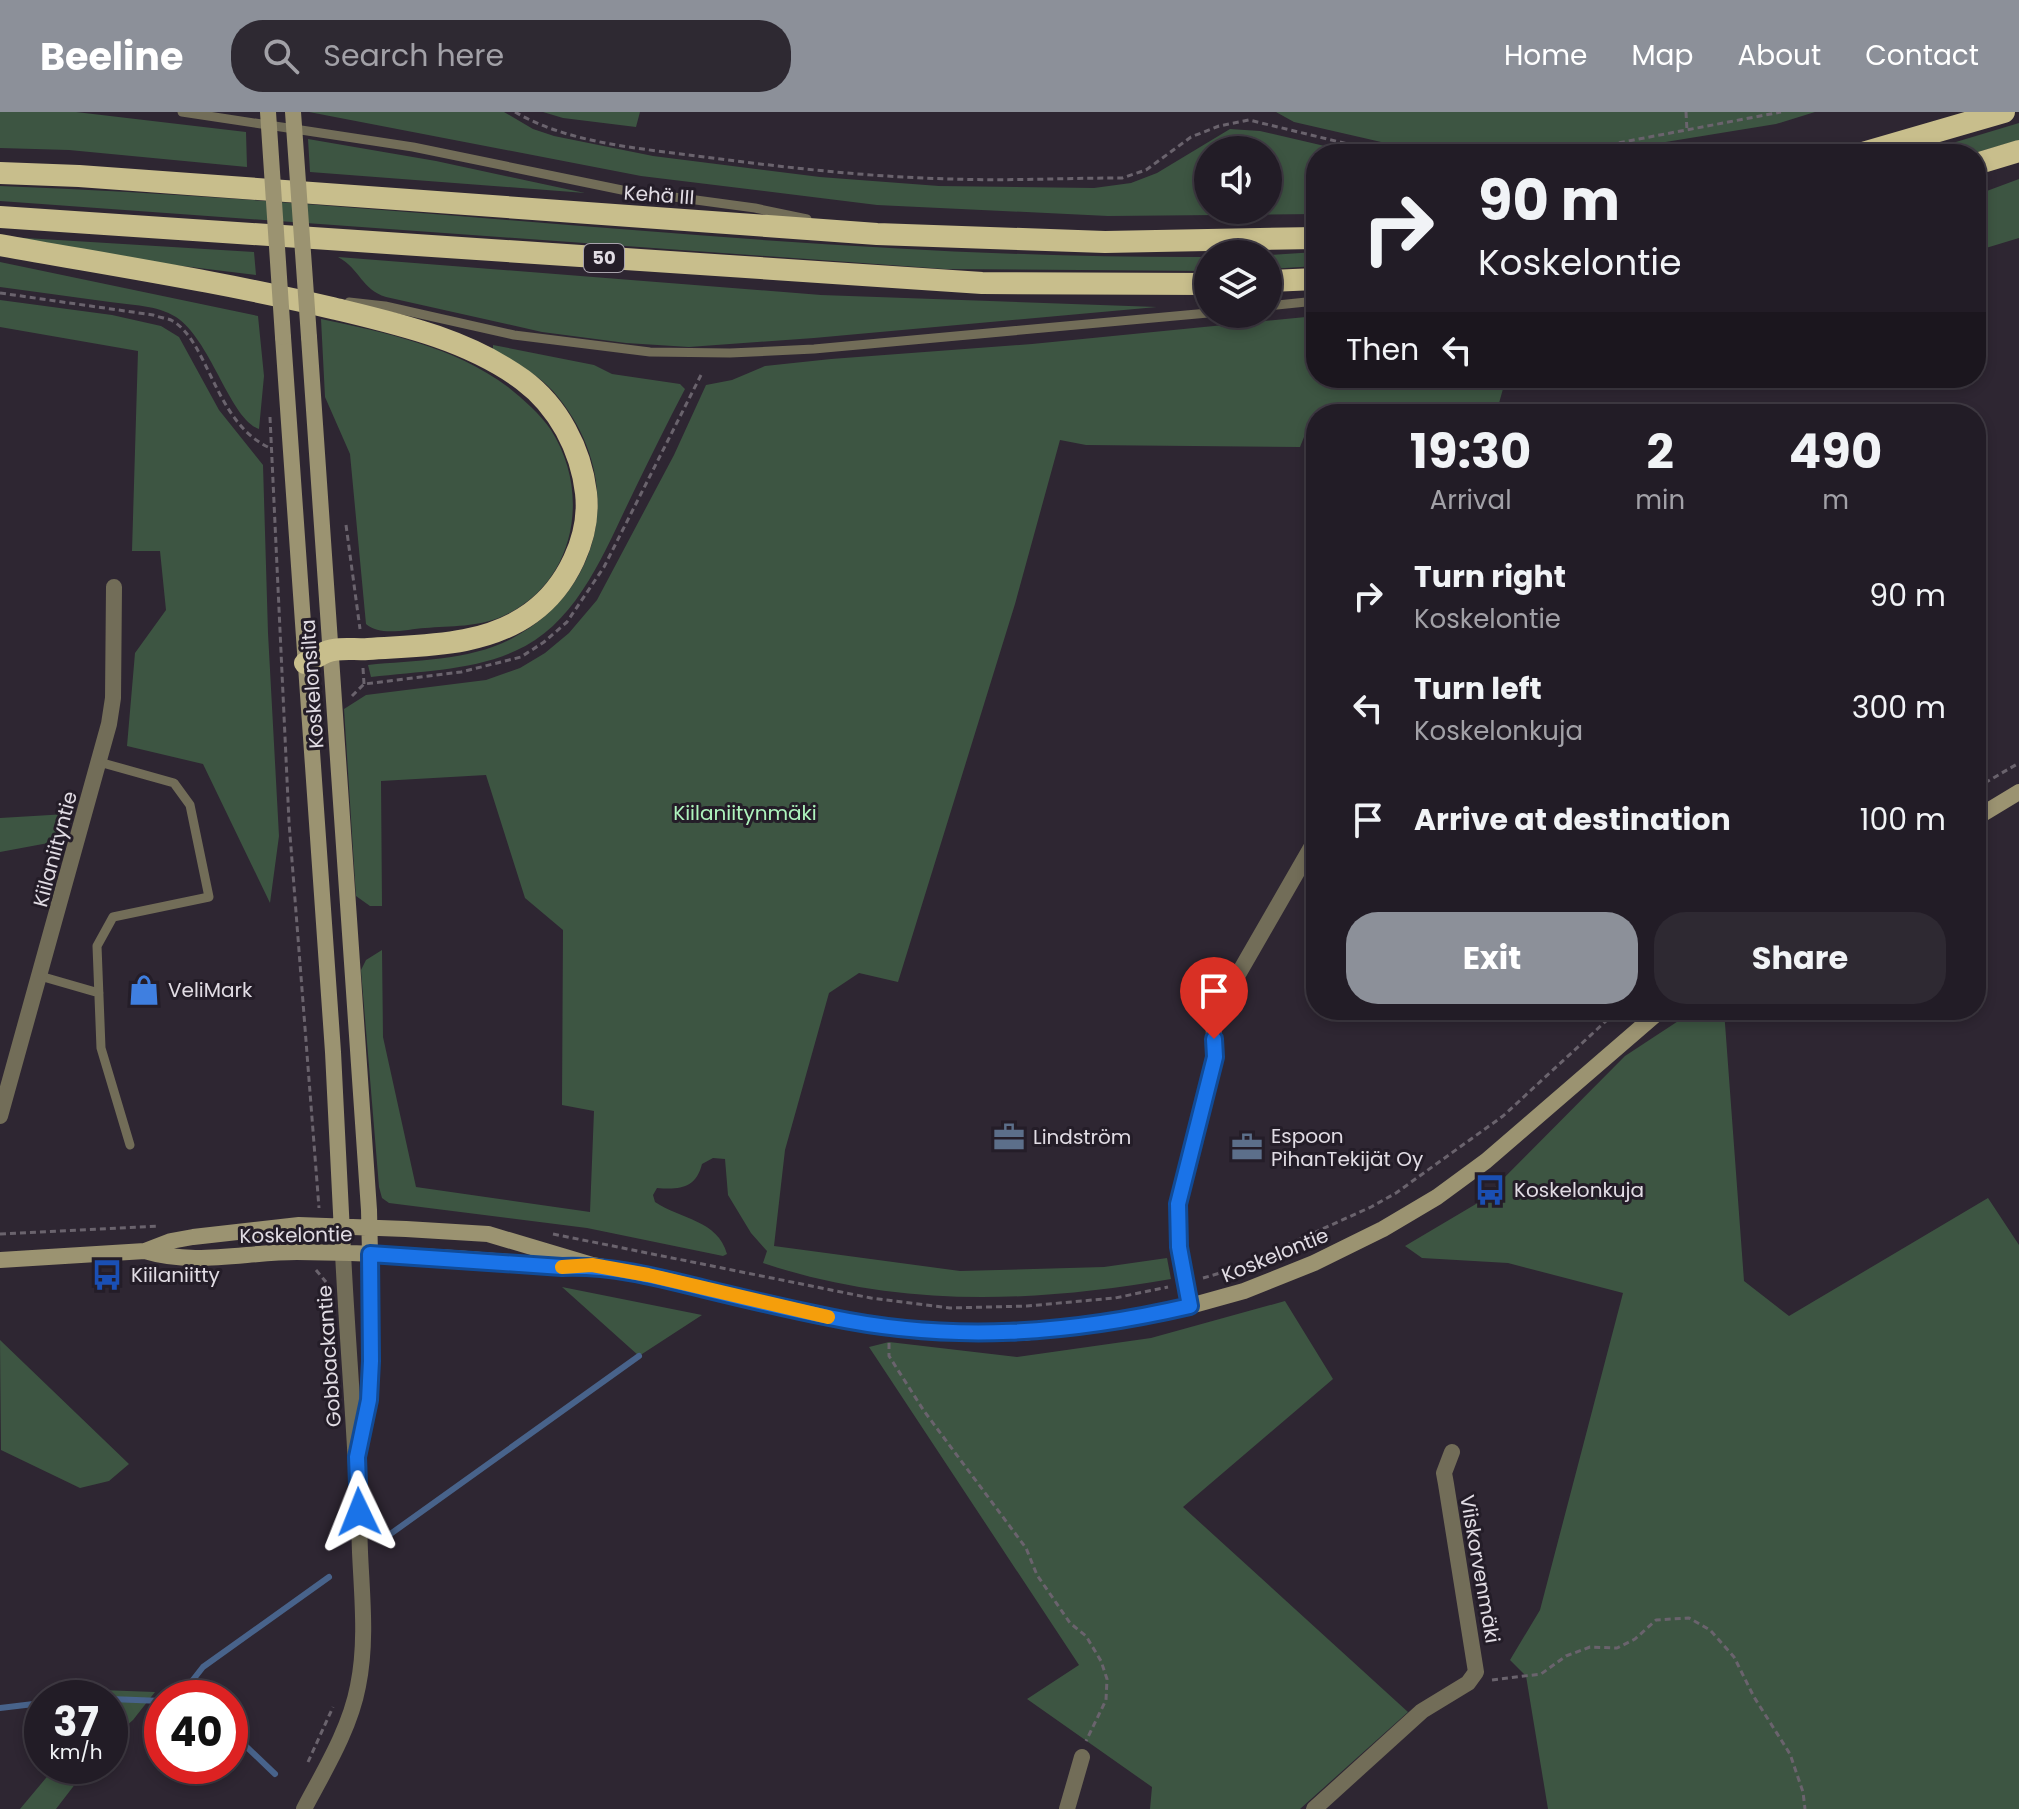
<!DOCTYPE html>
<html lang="en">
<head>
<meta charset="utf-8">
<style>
	:root { --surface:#221c26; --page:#2e2932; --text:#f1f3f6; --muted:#a2a1a7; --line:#3f3a43; --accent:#8c9099 }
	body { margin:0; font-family:Poppins,sans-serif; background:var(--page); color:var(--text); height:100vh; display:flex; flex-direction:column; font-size:30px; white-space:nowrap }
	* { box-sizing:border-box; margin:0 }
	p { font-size:26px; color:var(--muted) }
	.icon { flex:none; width:44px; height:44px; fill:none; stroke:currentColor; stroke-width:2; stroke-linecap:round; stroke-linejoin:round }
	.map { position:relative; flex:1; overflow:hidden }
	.side { position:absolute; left:1306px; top:292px; width:680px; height:616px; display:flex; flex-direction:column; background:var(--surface); border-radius:32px; box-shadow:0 4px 12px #0003,0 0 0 2px var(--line) }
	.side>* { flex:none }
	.guide { position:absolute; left:1306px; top:32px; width:680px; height:244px; border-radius:32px; box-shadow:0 4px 12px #0003,0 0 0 2px var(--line); background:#221c26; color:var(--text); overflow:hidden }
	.fabs { position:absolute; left:1194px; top:24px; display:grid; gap:16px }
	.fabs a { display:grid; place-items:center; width:88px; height:88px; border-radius:50%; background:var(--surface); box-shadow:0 4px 12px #0003,0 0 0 2px var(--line); font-size:40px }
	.speed { position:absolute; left:24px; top:1568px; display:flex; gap:16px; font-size:40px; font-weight:700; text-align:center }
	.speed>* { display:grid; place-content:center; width:104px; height:104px; border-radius:50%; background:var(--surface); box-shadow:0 4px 12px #0003,0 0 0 2px var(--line); line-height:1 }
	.speed small { font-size:20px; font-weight:400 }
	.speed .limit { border:12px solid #d22; background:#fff; color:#111 }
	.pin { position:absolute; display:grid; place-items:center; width:68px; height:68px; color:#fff; margin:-82px -34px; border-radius:50% 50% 50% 0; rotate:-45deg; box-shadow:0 0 8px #0007 }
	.pin .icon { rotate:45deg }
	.me { position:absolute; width:88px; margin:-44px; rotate:358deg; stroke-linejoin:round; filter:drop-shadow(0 0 6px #0008) }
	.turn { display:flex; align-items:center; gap:28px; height:168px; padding:0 40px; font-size:36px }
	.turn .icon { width:104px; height:104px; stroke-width:2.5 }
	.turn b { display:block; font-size:56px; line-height:68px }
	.then { display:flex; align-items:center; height:76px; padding:0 40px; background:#0003; gap:16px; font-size:30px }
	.eta { display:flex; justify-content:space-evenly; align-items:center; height:136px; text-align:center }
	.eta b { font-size:48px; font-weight:700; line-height:56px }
	.button { display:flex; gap:16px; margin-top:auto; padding:16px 40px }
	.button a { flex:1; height:92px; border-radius:32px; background:var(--accent); color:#fff; font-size:32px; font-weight:700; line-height:92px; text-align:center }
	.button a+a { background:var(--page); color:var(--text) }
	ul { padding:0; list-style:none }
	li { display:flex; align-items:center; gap:24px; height:112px; padding:0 40px }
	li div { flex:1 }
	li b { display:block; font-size:30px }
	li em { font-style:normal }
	header { display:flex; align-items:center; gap:48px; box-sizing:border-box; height:112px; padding:0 40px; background:var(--accent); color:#fff }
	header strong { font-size:38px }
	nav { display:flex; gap:44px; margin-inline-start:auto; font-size:28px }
	.search { width:560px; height:72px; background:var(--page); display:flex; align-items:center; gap:20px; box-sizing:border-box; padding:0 28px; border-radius:32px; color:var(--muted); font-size:30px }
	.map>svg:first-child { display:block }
</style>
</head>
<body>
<header>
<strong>Beeline</strong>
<div class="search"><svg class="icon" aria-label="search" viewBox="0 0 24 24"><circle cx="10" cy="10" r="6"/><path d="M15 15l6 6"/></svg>Search here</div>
<nav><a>Home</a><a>Map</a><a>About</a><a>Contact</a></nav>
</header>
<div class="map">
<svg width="2019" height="1697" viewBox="0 0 2019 1697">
	<rect width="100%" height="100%" fill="#2e2632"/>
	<!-- green -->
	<path fill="#3d5542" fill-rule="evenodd" d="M0,0h76l170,20 1,35 -178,-17 -69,-2z
		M309,0h195l29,17 21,7 99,20 167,21 119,9 155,2 37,-5 26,-10 73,-44 30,2 99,23h-43v60l-208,2 -231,-11 -236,-29zM1268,38v60h-60v-60z
		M543,0h97l-4,15 -73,-9z
		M1276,0h539l-39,12 -184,30h-109l-80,-7 -109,-25z
		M2019,11v17l-48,14h-55z
		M308,27l128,22 149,32 -275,-21z
		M2019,67v59l-43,13v-56z
		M0,74c403,15 804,73 1208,71v14l-263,-2 -945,-68z
		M9,125l245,15 2,23 -90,-11z
		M1316,140v14l-48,3v-14z
		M338,145l483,38 336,12 -343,31 -125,9 -63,-4 -84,-11 -156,-35c-25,-8 -25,-27 -48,-40z
		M0,150l258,54 6,60 -5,53c-29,-10 -48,-89 -83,-112 -19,-12 -45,-12 -66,-15 -37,-5 -73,-10 -110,-15z
		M0,188l112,15 49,11 18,11 40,73 44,55 5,168 11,203 -9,67 -67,-139 -76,-18 8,-93 31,-43 -6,-59h-28l6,-200 -138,-24z
		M1316,204v62h190l-10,36h-180v25l-12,-2 -4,10 -214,-2 -26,-5 -45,164 -117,378 -39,-9 -30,20 -44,157 -11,96 186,25 144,-4 63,-9 4,21c-138,24 -273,29 -408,-16l4,-12 -16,-18 -23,-38 -3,-36 -12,-1 -11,6c-6,24 -22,26 -45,24l-4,7 2,7c25,17 63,18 72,52l-4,2 -136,-28 -198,-25 -7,-5 -3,-11 -18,-217 5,-10 16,-10 1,87 33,150 174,25 4,-101 -32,-6 1,-175 -38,-32 -39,-123 -105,6 1,125h-12l-14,-10 -12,-187 22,-14 120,-15 34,-12 25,-15 24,-20 28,-33 77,-145 32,-70 26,-5 33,-14 66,-7 201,-15z
		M321,207c63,13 134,28 187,68 15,12 32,27 43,43 41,64 24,154 -48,186 -23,11 -53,10 -78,12 -18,1 -44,9 -59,-4l-16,-170 -25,-57z
		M493,233l101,20 18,9 68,10 5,5c-18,34 -35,69 -52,104 -28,57 -55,131 -118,158 -44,20 -96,20 -144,26l-3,-12c46,-5 101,-4 143,-26 98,-51 114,-166 42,-248 -17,-18 -38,-29 -60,-41z
		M67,702l-8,27 -59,11v-34z
		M1695,898h29l20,271 45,35 199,-118 31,47v564h-471l-22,-133 -16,-16 30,-50 83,-317 -115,-30 -86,-5 -17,-12 76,-45 144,-145z
		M562,1175l140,28 -63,41z
		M1285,1189l48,78 -150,128 225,205 -108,97h-150l2,-22 -125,-88 52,-34 -210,-318 20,-5 128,15 134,-19z
		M0,1228l129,124 -20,17 -29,7 -79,-38z
		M101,1578l54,2 -22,28 -23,20v-42h-11z
		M56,1654h33l-33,43h-36z"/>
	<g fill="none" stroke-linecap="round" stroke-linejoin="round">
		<!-- stream -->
		<path stroke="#48638b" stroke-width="6" d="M382,1428l257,-184
			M185,1578l18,-23 126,-90
			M79,1586h10
			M172,1586l13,-8 9,8
			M110,1587l52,2
			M0,1596l42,-5
			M230,1619l45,43"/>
		<!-- path -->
		<path stroke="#6a636d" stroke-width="3" stroke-dasharray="6 4" stroke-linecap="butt" d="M515,0c53,31 122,36 182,44 84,11 169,21 255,23 56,2 113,-1 170,-1l24,-8 45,-33 28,-11 30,-6 140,34
			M1686,0l1,19
			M1560,42l221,-42
			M0,181l153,22c5,2 12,3 18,5 38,20 43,103 99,128
			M270,305l19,405 30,386
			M346,413l14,104
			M363,556l1,16
			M352,584l12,-12 97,-12 60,-15 23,-15 23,-20 37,-55 97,-192
			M1976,676l43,-25
			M0,1122l159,-8
			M553,1122l318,64 79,10 77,-2 88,-8 53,-11
			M316,1158l10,12
			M1203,1166l31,-9 137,-62 25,-14 107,-77 115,-106
			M889,1231v13l35,55 102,137 11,27 33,48 16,13 15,25 6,18 -1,21 -20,41
			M1492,1568l49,-6 25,-18 24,-9 27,1 18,-9 21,-19 33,-2 21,12 24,27 20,40 36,57 13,38 2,17
			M308,1650l25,-55"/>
		<!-- service -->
		<path stroke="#726d58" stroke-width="9" d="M182,0l231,35 209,43 133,18 52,11
			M349,190l36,4 129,29 136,17 80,1 84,-4 394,-36
			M1268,194l48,-5
			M99,650l75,21 16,22 19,92 -96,20 -16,29 4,102 29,97
			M40,864l59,17"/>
		<!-- minor -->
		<path stroke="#726d58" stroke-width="16" d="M0,1004l109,-392 4,-26 1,-111
			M1190,1194l-11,-59 -1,-43 37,-147 -2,-39 103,-179
			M1067,1697l15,-52
			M1314,1697l108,-98 46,-28 8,-11 -30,-188 -2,-11 8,-21"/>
		<!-- tertiary -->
		<path stroke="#726d58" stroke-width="16" d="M360,1331l9,-43 2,-39 -1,-107
			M304,1697c20,-38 46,-80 54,-123 9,-44 4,-89 2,-134 -3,-100 -12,-199 -17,-299"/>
		<!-- secondary -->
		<path stroke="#9b9371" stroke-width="16" d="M283,225l50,715 10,201
			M309,225l60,873 1,44
			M1976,706l43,-26
			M145,1139c49,15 101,1 152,1 89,1 177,6 265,15l19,-1
			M0,1148l145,-9 26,-10 22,-4 106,-12 107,4 82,5 104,31 56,10 183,43 59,9 70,6h62l91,-11 77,-16 54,-15 70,-28 69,-34 54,-32 49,-36 175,-151"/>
		<!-- trunk -->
		<path stroke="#c8be8c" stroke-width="22" d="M1859,42l145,-42
			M1976,52l43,-13
			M0,61l79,3 798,58 228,8 211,-4
			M0,105l982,66 226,1
			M0,133c111,20 222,37 332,63 66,16 135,31 191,72 35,26 58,69 63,113 5,44 -19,94 -55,120 -47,34 -108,32 -163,36 -13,1 -30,-2 -42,3 -7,3 -14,8 -21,11
			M1268,169l48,-2"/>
		<!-- secondary-bridge -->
		<path stroke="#9b9371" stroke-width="16" d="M268,0l15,225
			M293,0l16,225"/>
	</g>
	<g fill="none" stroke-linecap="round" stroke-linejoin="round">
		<defs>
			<path id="route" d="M359,1400l-2,-55 12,-57 2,-39 -1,-107 192,13c49,-2 95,10 143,22 41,10 83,20 124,28 123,26 240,17 361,-11l-11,-59 -1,-43 37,-147 -1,-18"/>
		</defs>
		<!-- route casing -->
		<use href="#route" stroke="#114b97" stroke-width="20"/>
		<!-- route -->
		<use href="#route" stroke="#1a73e8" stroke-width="14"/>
		<!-- slow -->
		<path stroke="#f59e0b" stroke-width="14" d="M562,1155l30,-2 56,10 180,42"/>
	</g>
	<!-- icons -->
	<defs>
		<symbol id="shop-bare" viewBox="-9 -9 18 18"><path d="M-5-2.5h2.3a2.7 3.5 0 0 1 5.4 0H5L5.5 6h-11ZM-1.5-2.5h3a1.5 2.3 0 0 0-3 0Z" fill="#3f7fe0" stroke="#241d28" stroke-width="2.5" paint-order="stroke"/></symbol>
		<symbol id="office-bare" viewBox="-9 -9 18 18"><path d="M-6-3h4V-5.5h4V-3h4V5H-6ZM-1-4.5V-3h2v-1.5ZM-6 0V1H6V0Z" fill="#5c6f8a" stroke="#241d28" stroke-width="2.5" paint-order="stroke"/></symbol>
		<symbol id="bus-bare" viewBox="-9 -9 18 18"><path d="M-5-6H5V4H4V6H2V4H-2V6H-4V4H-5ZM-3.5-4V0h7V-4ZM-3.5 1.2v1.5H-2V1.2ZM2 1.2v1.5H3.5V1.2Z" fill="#1a4fb4" stroke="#241d28" stroke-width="2.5" paint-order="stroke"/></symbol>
	</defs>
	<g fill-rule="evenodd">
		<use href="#shop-bare" x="122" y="856" width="44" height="44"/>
		<use href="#office-bare" x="987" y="1003" width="44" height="44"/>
		<use href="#office-bare" x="1225" y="1013" width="44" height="44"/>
		<use href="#bus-bare" x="1468" y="1056" width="44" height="44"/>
		<use href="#bus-bare" x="85" y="1141" width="44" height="44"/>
	</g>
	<g text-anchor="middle" stroke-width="6" stroke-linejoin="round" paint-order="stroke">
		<!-- shield labels -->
		<rect fill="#241d28" stroke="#a8a3ac" stroke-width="2" x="584" y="132" width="40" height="28" rx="6"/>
		<g font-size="18" font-weight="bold" fill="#e1dce4">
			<text x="604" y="152">50</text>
		</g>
		<!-- street labels -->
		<g font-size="20" fill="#e1dce4" stroke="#241d28">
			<text transform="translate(659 83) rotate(4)" y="7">Kehä III</text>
			<text transform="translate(312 572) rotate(-94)" y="7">Koskelonsilta</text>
			<text transform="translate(55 737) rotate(-75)" y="7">Kiilaniityntie</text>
			<text transform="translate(296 1123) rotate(-1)" y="7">Koskelontie</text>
			<text transform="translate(1275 1143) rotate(-22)" y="7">Koskelontie</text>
			<text transform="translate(329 1244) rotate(-94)" y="7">Gobbackantie</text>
			<text transform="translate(1480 1457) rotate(80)" y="7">Viiskorvenmäki</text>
		</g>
		<!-- park labels -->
		<g font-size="20" fill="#aef4bd" stroke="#241d28">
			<text x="745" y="708">Kiilaniitynmäki</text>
		</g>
		<!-- poi labels -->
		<g font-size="20" fill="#e1dce4" stroke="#241d28" text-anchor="start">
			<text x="168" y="885">VeliMark</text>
			<text x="1271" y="1031">Espoon<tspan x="1271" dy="23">PihanTekijät Oy</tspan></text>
			<text x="1033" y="1032">Lindström</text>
			<text x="1514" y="1085">Koskelonkuja</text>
			<text x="131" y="1170">Kiilaniitty</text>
		</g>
	</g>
</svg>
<div class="fabs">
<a><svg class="icon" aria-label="sound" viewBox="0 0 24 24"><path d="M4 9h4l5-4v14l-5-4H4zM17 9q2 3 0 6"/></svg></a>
<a><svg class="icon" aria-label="layers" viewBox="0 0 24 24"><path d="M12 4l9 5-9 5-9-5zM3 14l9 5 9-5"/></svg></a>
</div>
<div class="speed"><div>37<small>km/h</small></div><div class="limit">40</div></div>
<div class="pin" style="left:1214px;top:927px;background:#d93025"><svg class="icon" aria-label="arrive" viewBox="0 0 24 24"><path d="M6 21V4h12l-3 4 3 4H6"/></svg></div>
<svg class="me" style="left:359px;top:1400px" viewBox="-20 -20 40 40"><path d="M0-17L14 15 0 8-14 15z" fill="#1a73e8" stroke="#fff" stroke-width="4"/></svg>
<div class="guide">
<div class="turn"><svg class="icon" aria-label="right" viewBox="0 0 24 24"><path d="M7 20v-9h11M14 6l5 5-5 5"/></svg><div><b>90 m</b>Koskelontie</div></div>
<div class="then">Then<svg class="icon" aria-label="left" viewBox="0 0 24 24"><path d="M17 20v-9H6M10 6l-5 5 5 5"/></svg></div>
</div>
<section class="side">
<div class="eta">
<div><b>19:30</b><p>Arrival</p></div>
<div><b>2</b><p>min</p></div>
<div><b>490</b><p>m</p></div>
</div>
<ul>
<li><svg class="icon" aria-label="right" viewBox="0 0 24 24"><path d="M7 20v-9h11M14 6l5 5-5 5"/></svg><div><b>Turn right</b><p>Koskelontie</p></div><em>90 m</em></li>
<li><svg class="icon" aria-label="left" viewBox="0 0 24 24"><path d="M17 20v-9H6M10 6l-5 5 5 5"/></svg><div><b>Turn left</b><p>Koskelonkuja</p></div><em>300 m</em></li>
<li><svg class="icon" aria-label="arrive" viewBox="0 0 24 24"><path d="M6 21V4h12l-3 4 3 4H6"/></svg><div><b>Arrive at destination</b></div><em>100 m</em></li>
</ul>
<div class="button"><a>Exit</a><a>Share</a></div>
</section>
</div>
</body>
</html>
